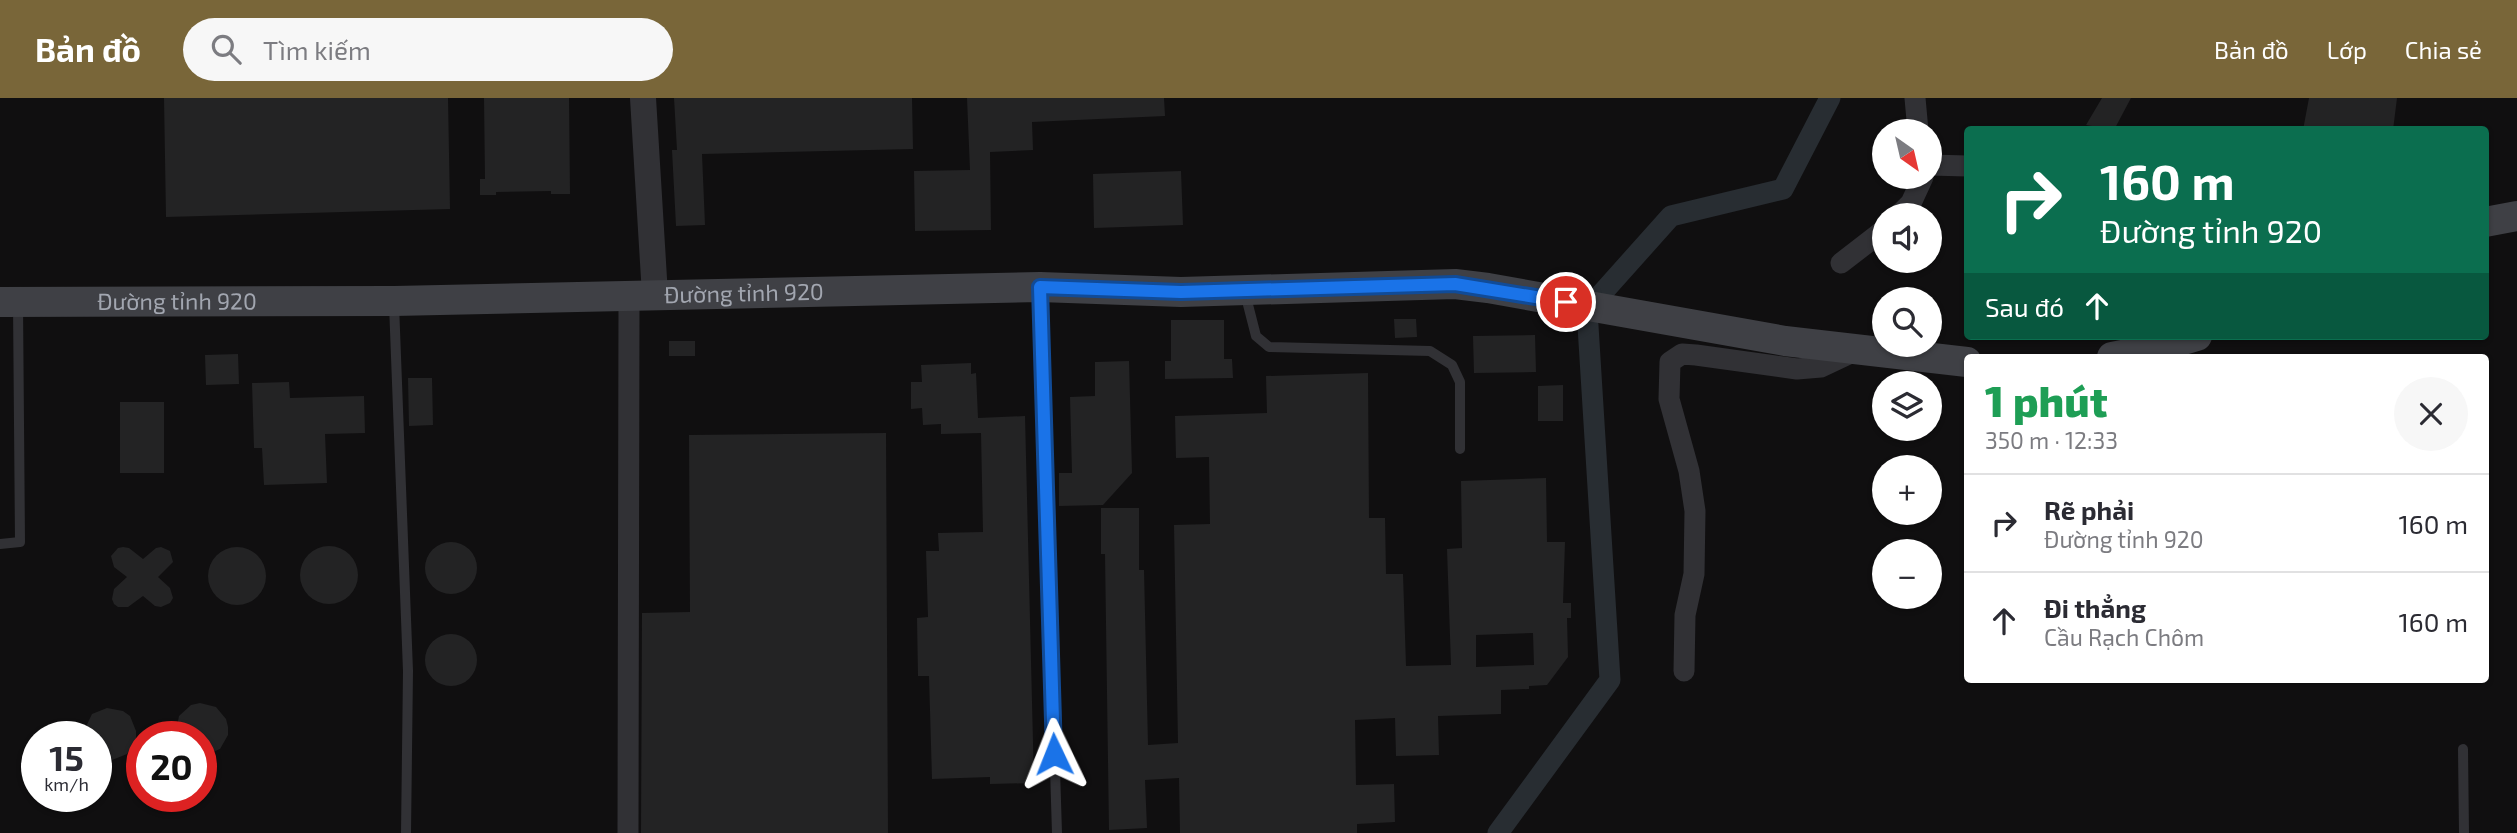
<!DOCTYPE html>
<html lang="vi">
<head>
<meta charset="utf-8">
<style>
	:root { --surface:#fff; --page:#f7f7f7; --text:#2b2b33; --muted:#7c7c81; --line:#e1e1e2; --accent:#796639 }
	body { margin:0; font-family:"Exo 2",sans-serif; background:var(--page); color:var(--text); height:100vh; display:flex; flex-direction:column; font-size:26px; white-space:nowrap }
	* { box-sizing:border-box; margin:0 }
	p { font-size:23px; color:var(--muted) }
	.icon { flex:none; width:38px; height:38px; fill:none; stroke:currentColor; stroke-width:2; stroke-linecap:round; stroke-linejoin:round }
	.map { position:relative; flex:1; overflow:hidden }
	.details { position:absolute; left:1964px; top:256px; width:525px; height:329px; display:flex; flex-direction:column; background:var(--surface); border-radius:7px; box-shadow:0 2px 5px #0004 }
	.details>* { flex:none }
	.top-card { position:absolute; left:1964px; top:28px; width:525px; height:214px; border-radius:7px; box-shadow:0 2px 5px #0004; background:#0b6e4f; color:#fff; overflow:hidden }
	.needle { width:46px; rotate:146deg }
	.fabs { position:absolute; left:1872px; top:21px; display:grid; gap:14px }
	.fabs a { display:grid; place-items:center; width:70px; height:70px; border-radius:50%; background:var(--surface); box-shadow:0 2px 5px #0004; font-size:35px }
	.speed { position:absolute; left:21px; top:623px; display:flex; gap:14px; font-size:35px; font-weight:700; text-align:center }
	.speed>* { display:grid; place-content:center; width:91px; height:91px; border-radius:50%; background:var(--surface); box-shadow:0 2px 5px #0004; line-height:1 }
	.speed small { font-size:18px; font-weight:400 }
	.speed .limit { border:10px solid #d22; background:#fff; color:#111 }
	.pin { position:absolute; display:grid; place-items:center; width:60px; height:60px; color:#fff; margin:-30px; border:4px solid #fff; border-radius:50%; box-shadow:0 2px 7px #0007 }
	.me { position:absolute; width:77px; margin:-38px; rotate:358deg; stroke-linejoin:round; filter:drop-shadow(0 0 5px #0008) }
	.turn { display:flex; align-items:center; gap:24px; height:147px; padding:0 21px; font-size:32px }
	.turn .icon { width:91px; height:91px; stroke-width:2.5 }
	.turn b { display:block; font-size:49px; line-height:60px }
	.then { display:flex; align-items:center; height:66px; padding:0 21px; background:#0003; gap:14px; font-size:26px }
	.round { display:grid; place-items:center; flex:none; width:74px; height:74px; border-radius:37px; background:var(--page) }
	.headline { display:flex; align-items:center; justify-content:space-between; height:119px; padding:0 21px }
	h1 { font-size:42px; font-weight:800; line-height:52px; color:#1e9e55 }
	ul { padding:0; list-style:none }
	li { display:flex; align-items:center; gap:21px; height:98px; padding:0 21px; border-top:2px solid var(--line) }
	li div { flex:1 }
	li b { display:block; font-size:26px }
	li em { font-style:normal }
	header { display:flex; align-items:center; gap:42px; box-sizing:border-box; height:98px; padding:0 35px; background:var(--accent); color:#fff }
	header strong { font-size:33px }
	nav { display:flex; gap:38px; margin-inline-start:auto; font-size:24px }
	.search { width:490px; height:63px; background:var(--page); display:flex; align-items:center; gap:18px; box-sizing:border-box; padding:0 24px; border-radius:38px; color:var(--muted); font-size:26px }
	.map>svg:first-child { display:block }
</style>
</head>
<body>
<header>
<strong>Bản đồ</strong>
<div class="search"><svg class="icon" aria-label="search" viewBox="0 0 24 24"><circle cx="10" cy="10" r="6"/><path d="M15 15l6 6"/></svg>Tìm kiếm</div>
<nav><a>Bản đồ</a><a>Lớp</a><a>Chia sẻ</a></nav>
</header>
<div class="map">
<svg width="2517" height="735" viewBox="0 0 2517 735">
	<rect width="100%" height="100%" fill="#100f10"/>
	<g fill="none" stroke-linecap="round" stroke-linejoin="round">
		<!-- canal -->
		<path stroke="#282d32" stroke-width="21" d="M1498,735l112,-153 -23,-370 84,-94 112,-27 47,-91"/>
	</g>
	<!-- building -->
	<path fill="#232324" fill-rule="evenodd" d="M164,0h284l2,111 -284,8z
		M484,0h85l1,96h-19v-3l-55,1v3h-16v-16h5z
		M674,0h238l1,51 -211,5 3,71 -29,1 -4,-76h5z
		M967,0h197l1,18 -133,6 1,28 -43,2 1,78 -76,1 -1,-60 56,-1z
		M2102,0h29l-17,32 -28,-5z
		M2309,0h88l-4,32h-90z
		M1181,73l2,54 -89,3 -1,-54z
		M1394,221h22l1,18 -22,1z
		M1171,222h53v39h8l1,19 -68,1v-18h6z
		M1535,237l1,37 -62,1 -1,-37z
		M669,243h26v15h-26z
		M238,256l1,30 -33,1 -1,-30z
		M1129,263l3,112 -29,32 -44,1v-33h13l-2,-76 25,-1v-34z
		M971,265v11l5,-1 2,45 47,-2 9,367 -44,1v-7l-58,2 -3,-103h-11l-1,-58 11,-1 -2,-66h13l-1,-18 45,-1 -2,-99 -40,1v-10l-18,1 -1,-17 -11,1v-27h11l-1,-17z
		M1368,275l1,145h16l1,56h17l3,92 45,-1 -4,-116 15,-1 -1,-67 85,-3 1,64h18l-2,61h8v15h-4l1,39 -21,28 -18,1v3l-28,1v24l-63,2 1,39 -43,1 -1,-38 -40,2 1,65 38,-1 1,38 -38,2v9h-177l-1,-55 -34,2 2,48 -38,2 -4,-276h-4v-46h38v62h5l4,175 30,-2 -4,-218 36,-1 -1,-67 -33,1 -1,-42 92,-3 -1,-37zM1533,535l1,32 -58,2v-32z
		M408,280h24l1,47 -24,1z
		M289,284l1,16 74,-2 1,37 -40,1 2,49 -63,2 -2,-37h-8l-2,-65z
		M1563,287v36h-25v-35z
		M120,304h44v71h-44z
		M886,335l2,400h-247l1,-220 48,-1 -1,-177z
		M425 470a26 26 0 1 1 52 0a26 26 0 1 1-52 0Z
		M300 477a29 29 0 1 1 58 0a29 29 0 1 1-58 0Z
		M123,449l6,1 14,11 13,-11 5,-1 9,4 3,11 -15,15 12,11 3,10 -3,5 -9,4 -6,-1 -12,-10 -15,11h-10l-4,-3 -2,-5 2,-10 13,-12 -13,-10 -3,-11 7,-8z
		M208 478a29 29 0 1 1 58 0a29 29 0 1 1-58 0Z
		M425 562a26 26 0 1 1 52 0a26 26 0 1 1-52 0Z
		M200,605l16,4 10,12 2,8v8l-8,14 -19,8v-20h-26l4,-21 12,-11z
		M107,610l16,3 7,5 6,15v9l-9,14 -15,6 -16,-3v-20h-15l11,-23z"/>
	<g fill="none" stroke-linecap="round" stroke-linejoin="round">
		<!-- service -->
		<path stroke="#313135" stroke-width="10" d="M1040,192l17,543
			M1245,195l11,43 13,11 161,4 22,14 8,17v67
			M394,206l14,367 -2,162
			M0,446l20,-2 -2,-238
			M2463,651l1,84"/>
		<!-- minor -->
		<path stroke="#313135" stroke-width="21" d="M1915,0l3,33
			M1930,67l37,1
			M1899,117l12,-12 12,-26
			M1841,165l44,-34
			M1684,573l1,-56 9,-41 1,-63 -6,-40 -20,-72 1,-37 12,-8 14,1 101,14 24,-2 36,-17
			M628,735l1,-537"/>
		<!-- tertiary -->
		<path stroke="#313135" stroke-width="26" d="M643,0l12,197"/>
		<!-- secondary -->
		<g stroke="#3f4045" stroke-width="30">
			<path d="M2485,124l32,-6"/>
			<path id="s1" d="M0,204l394,-1 646,-14 141,5 274,-8 33,4 297,53 182,21"/>
			<path d="M2112,259l45,-9 40,-12"/>
		</g>
	</g>
	<g fill="none" stroke-linecap="round" stroke-linejoin="round">
		<defs>
			<path id="route" d="M1054,656l-14,-467 141,5 274,-8 111,18"/>
		</defs>
		<!-- route casing -->
		<use href="#route" stroke="#114b97" stroke-width="18"/>
		<!-- route -->
		<use href="#route" stroke="#1a73e8" stroke-width="12"/>
	</g>
	<g text-anchor="middle" stroke-width="7" stroke-linejoin="round" paint-order="stroke">
		<!-- street labels -->
		<g font-size="23" fill="#a2a6b0" stroke="#0b0a0b">
			<text dy="8" stroke="none"><textPath href="#s1" startOffset="744">Đường tỉnh 920</textPath></text>
			<text dy="8" stroke="none"><textPath href="#s1" startOffset="177">Đường tỉnh 920</textPath></text>
		</g>
	</g>
</svg>
<div class="fabs">
<a><svg class="needle" viewBox="-14 -14 28 28"><path d="M0-13l5 13h-10z" fill="#e53935"/><path d="M0 13l5-13h-10z" fill="#7c7c81"/></svg></a>
<a><svg class="icon" aria-label="sound" viewBox="0 0 24 24"><path d="M4 9h4l5-4v14l-5-4H4zM17 9q2 3 0 6"/></svg></a>
<a><svg class="icon" aria-label="search" viewBox="0 0 24 24"><circle cx="10" cy="10" r="6"/><path d="M15 15l6 6"/></svg></a>
<a><svg class="icon" aria-label="layers" viewBox="0 0 24 24"><path d="M12 4l9 5-9 5-9-5zM3 14l9 5 9-5"/></svg></a>
<a>+</a>
<a>−</a>
</div>
<div class="speed"><div>15<small>km/h</small></div><div class="limit">20</div></div>
<div class="pin" style="left:1566px;top:204px;background:#d93025"><svg class="icon" aria-label="arrive" viewBox="0 0 24 24"><path d="M6 21V4h12l-3 4 3 4H6"/></svg></div>
<svg class="me" style="left:1054px;top:656px" viewBox="-20 -20 40 40"><path d="M0-17L14 15 0 8-14 15z" fill="#1a73e8" stroke="#fff" stroke-width="4"/></svg>
<div class="top-card">
<div class="turn"><svg class="icon" aria-label="right" viewBox="0 0 24 24"><path d="M7 20v-9h11M14 6l5 5-5 5"/></svg><div><b>160 m</b>Đường tỉnh 920</div></div>
<div class="then">Sau đó<svg class="icon" aria-label="ahead" viewBox="0 0 24 24"><path d="M12 20V5M6 11l6-6 6 6"/></svg></div>
</div>
<section class="details">
<div class="headline"><div><h1>1 phút</h1><p>350 m · 12:33</p></div><a class="round"><svg class="icon" aria-label="close" viewBox="0 0 24 24"><path d="M6 6l12 12M18 6L6 18"/></svg></a></div>
<ul>
<li><svg class="icon" aria-label="right" viewBox="0 0 24 24"><path d="M7 20v-9h11M14 6l5 5-5 5"/></svg><div><b>Rẽ phải</b><p>Đường tỉnh 920</p></div><em>160 m</em></li>
<li><svg class="icon" aria-label="ahead" viewBox="0 0 24 24"><path d="M12 20V5M6 11l6-6 6 6"/></svg><div><b>Đi thẳng</b><p>Cầu Rạch Chôm</p></div><em>160 m</em></li>
</ul>
</section>
</div>
</body>
</html>
